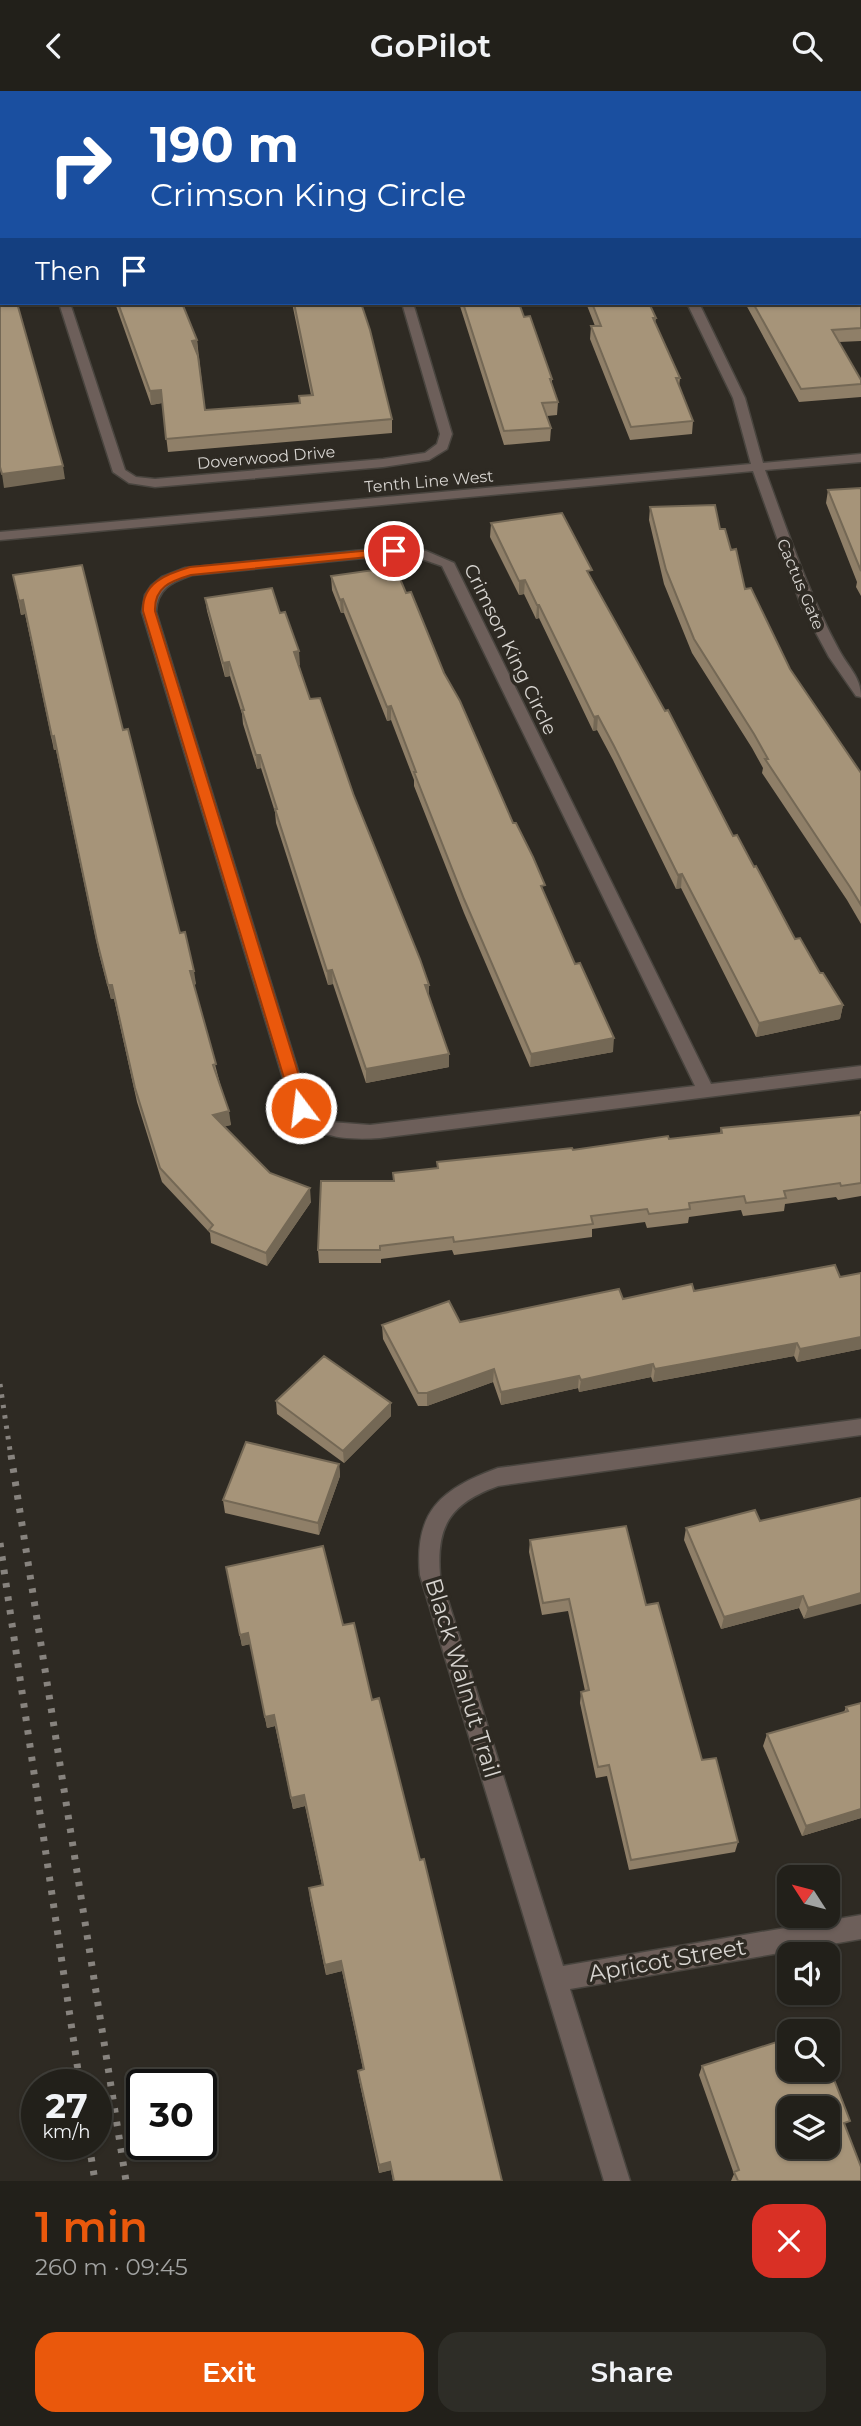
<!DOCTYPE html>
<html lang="en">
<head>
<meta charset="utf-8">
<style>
	:root { --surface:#22201a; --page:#2e2d27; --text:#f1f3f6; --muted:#a2a3a2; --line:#3f3e39; --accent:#ea580c }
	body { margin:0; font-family:Montserrat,sans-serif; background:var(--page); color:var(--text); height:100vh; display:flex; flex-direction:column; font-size:26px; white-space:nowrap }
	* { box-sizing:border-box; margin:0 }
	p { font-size:23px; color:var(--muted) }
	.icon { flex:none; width:38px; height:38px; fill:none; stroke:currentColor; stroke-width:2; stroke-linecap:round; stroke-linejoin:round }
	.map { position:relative; height:2090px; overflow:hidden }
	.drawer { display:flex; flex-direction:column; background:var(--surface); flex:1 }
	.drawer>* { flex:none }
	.hud { position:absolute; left:0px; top:0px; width:861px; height:214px; box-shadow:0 2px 5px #0004,0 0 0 2px var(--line); background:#1a4fa0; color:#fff; overflow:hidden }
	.needle { width:46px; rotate:306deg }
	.tools { position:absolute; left:777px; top:1774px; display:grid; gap:14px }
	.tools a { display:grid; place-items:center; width:63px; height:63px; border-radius:14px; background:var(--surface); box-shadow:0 2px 5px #0004,0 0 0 2px var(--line); font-size:35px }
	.speed { position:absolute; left:21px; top:1978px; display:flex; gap:14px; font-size:35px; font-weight:700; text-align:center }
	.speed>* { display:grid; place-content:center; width:91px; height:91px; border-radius:50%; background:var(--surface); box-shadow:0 2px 5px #0004,0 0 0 2px var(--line); line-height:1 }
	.speed small { font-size:18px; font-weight:400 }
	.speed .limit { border:4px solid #111; border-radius:10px; background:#fff; color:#111 }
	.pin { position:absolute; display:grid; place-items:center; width:60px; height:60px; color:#fff; margin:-30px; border:4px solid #fff; border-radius:50%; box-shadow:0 2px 7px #0007 }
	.me { position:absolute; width:77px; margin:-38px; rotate:345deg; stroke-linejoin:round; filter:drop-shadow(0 0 5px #0008) }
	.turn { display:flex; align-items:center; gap:24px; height:147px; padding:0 35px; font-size:32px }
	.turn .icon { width:91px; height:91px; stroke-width:2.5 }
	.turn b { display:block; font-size:49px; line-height:60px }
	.then { display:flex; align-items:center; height:66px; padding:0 35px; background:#0003; gap:14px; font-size:26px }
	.round { display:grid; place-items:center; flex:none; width:74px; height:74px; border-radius:21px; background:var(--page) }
	.summary { display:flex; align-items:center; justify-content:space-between; height:119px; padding:0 35px }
	h1 { font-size:42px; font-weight:600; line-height:52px; color:var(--accent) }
	.cta { display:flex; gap:14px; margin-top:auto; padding:14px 35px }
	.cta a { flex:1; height:80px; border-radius:21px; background:var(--accent); color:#fff; font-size:28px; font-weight:600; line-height:80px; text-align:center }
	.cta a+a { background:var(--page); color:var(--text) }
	header { display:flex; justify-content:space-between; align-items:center; height:91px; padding:0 35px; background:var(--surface); font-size:32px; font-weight:600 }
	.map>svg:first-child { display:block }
</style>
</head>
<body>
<header><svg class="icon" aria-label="back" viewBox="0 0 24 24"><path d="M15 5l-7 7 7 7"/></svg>GoPilot<svg class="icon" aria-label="search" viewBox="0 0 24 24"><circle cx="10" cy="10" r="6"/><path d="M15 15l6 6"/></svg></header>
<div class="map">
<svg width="861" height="2090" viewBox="0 0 861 2090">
	<rect width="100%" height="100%" fill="#2e2a23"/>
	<!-- green -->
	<path fill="#49513d" d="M718,0h143v135l-2,-133z"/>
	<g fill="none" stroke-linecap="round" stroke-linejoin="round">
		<defs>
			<path id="minor" d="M583,0h10v2h-10z
				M0,40h2v11l-2,-1z
				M59,212h11l55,167 11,7 19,2 228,-20 42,-6 12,-9 3,-10 -38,-131h11l39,131 -5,15 -18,11 -46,7 -228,20 -26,-4 -16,-11z
				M687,212h12l46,95 18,65 98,-9v8l-96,8c23,62 43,123 74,180 9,17 22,27 22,47l-5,-1 -27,-39 -28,-52 -48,-134 -753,69v-8l751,-68 -18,-66z
				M394,456l32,4 28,12 257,521 150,-18v12l-481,60c-32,2 -70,1 -88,-30l-150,-496 3,-17 6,-9 11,-9 23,-9zM394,464l25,3 23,8 253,520 -325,39 -40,-3 -21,-16 -153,-494c1,-23 15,-30 36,-37z
				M861,1328v16l-363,51c-47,17 -62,39 -58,89l123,391 298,-51v24l-291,50 60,192h-26l-184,-606c-6,-64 21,-86 78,-107z"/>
		</defs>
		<!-- minor casing -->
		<use href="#minor" stroke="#49453f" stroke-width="3"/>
		<!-- path -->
		<path stroke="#78746e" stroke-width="2.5" stroke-dasharray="2 3.5" stroke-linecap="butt" d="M772,0l2,2"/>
		<!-- minor -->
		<use href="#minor" fill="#6d5f5a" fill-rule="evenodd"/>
		<!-- rail-far1 -->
		<path stroke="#87837e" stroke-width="5" stroke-dasharray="3.5 7" stroke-linecap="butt" d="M0,1293l11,73"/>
		<!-- rail -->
		<path stroke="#87837e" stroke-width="7" stroke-dasharray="4.5 9" stroke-linecap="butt" d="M11,1364l115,726
			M0,1452l80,541
			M89,2053l6,37"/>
	</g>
	<!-- wall -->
	<path fill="#8f7f68" d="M374,0h177l1,2h-172z
		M634,0h65v2h-64z
		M859,135h2v115l-22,1 22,38v17l-62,5 -54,-99h114z
		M115,212h67l15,37 8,70 94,-7v-7l12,-1 -19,-92h69l31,116v14l-224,19 -6,-49 -11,2z
		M459,212h60l5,14 28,62v7l6,16 -1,13 -10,1 4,12 -1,13 -46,4z
		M586,212h63l7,15 -1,5 25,55 -1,9 14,34 -1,13 -62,6 -40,-101 1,-13h4z
		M861,397v108l-5,-9 1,-5 -31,-79 2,-13z
		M650,416l70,22 11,21 14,39 45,80 71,104v151l-14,-24 -85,-127 1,-5 -11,-20 -60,-95 -28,-69 -15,-64z
		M491,432l100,55 142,258 21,31 41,72 48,66 -3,14 -84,18 -75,-149 -5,1 -63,-129 -16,-30 -4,1 -54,-113 -3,1 -12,-25 -5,1 -29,-58z
		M13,484l110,155 57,203 16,51 -2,1 37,140 -7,1 46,47 41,29 -44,64 -56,-23 -1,-10 -48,-51 -25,-80 -23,-103h-3l-12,-45 -43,-204h-2l-29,-136 -4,1z
		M331,485l75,17 38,80 69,150 100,229 -83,15 -66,-154 -50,-127v-6l-23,-60 -4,1 -43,-108h-3l-9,-23z
		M205,507l95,67h-1l11,34 44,97 75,189v12l20,70 -83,16 -33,-99 -5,1 -52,-162 -1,-11 -14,-44 -4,1 -14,-45 -1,-10 -12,-38 -5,1 -18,-66z
		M860,1020h1v85l-23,4 -2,-3 -51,7 -1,7 -41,5 -2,-6 -52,7 -1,6 -41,5 -2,-6 -53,7v8l-138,18 -2,-5 -71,9v4h-62l-1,-13 75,-69v-8l44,-5v-6l136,-12 147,-17 1,-5 138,-13z
		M861,1182v76l-64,13 -3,-6 -141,26 -2,-5 -72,15 -1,-4 -77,17 -8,-23 -66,24h-9l-35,-67 -1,-14 78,-3 163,-23 217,-22z
		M276,1310l115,15 -47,47 -67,-49z
		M339,1373l1,12 -21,59 -94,-22 -2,-13z
		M861,1407l-57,121 -5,-11 -78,21 -37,-89 2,-12 74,-7z
		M530,1449l116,65 56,155 36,82 -3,10 -106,18 -22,-94 -11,2 -16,-75 1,-11 4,-1 -17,-80 -26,4 -13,-63z
		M228,1488l115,46 29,75 48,160 82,321h-109l-2,-11 -12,3 -20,-93 -1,-9 5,-2 -21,-98 -16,4 -16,-76 -1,-11 13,-3 -17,-79 -12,3 -18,-83 -8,2 -17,-84 -8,2z
		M861,1612v115l-59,18 -39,-90 4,-12 77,-22 2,-5z
		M702,1975l144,63 15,52h-130l3,-7 -35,-99z"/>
	<!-- shaded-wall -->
	<path fill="#746855" d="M197,249l1,13 -6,-12z
		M161,299l1,13 -11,2 -1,-14z
		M63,375l2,13 -61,9 -2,-14z
		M525,489l-1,14 -5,1v-14z
		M343,508l1,14h-3l-1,-13z
		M23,509l2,14 -4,1 -2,-14z
		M537,514h2v13l-3,1z
		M299,560l1,14 -5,1 -1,-14z
		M229,571l1,14 -5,1 -2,-14z
		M391,615v14l-4,1v-14z
		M598,625l-1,14 -4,1 1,-14z
		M54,645l2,14h-2l-2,-13z
		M256,664h4l1,13 -4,1z
		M682,783l-1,14 -5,1 2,-14z
		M332,879l1,14 -5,1 -1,-14z
		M190,880h4l2,13 -4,1z
		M108,894h4l2,14h-3z
		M425,894h4v13z
		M843,914l-3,14 -84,18 3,-14z
		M614,947l-1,14 -83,15 1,-13z
		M449,963v13l-83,16v-14z
		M229,1020l2,14 -16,4 -2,-14z
		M310,1097l1,14 -44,64 -1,-13z
		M861,1246v12l-64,13 3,-13z
		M797,1252l-3,13 -141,26 2,-13z
		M653,1273l-2,13 -72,15 2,-12z
		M494,1278l-1,13 -66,24v-13z
		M579,1285l-1,12 -77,17v-13z
		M391,1312v13l-47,47 -1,-12z
		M339,1373l1,12 -21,59 -1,-12z
		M861,1502v11l-57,15 4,-11z
		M803,1505l-4,12 -78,21 3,-12z
		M248,1542l2,11 -8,2 -2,-11z
		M274,1624l1,11 -8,2 -2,-11z
		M304,1704l1,11 -12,3 -2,-11z
		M861,1718v9l-59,18 4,-10z
		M341,1870l1,10 -16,4 -1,-10z
		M390,2071l1,8 -12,3v-8z"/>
	<!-- building -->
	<path fill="#a69479" stroke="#746855" stroke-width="2" fill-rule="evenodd" d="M35,0h277v2h-276z
		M415,0h136l1,2h-58v-2l-2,2h-71z
		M642,0h57l-9,1 1,1h-48z
		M859,135h2v43h-2z
		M0,173l2,5v34h15l46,163 -61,8 -2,-7z
		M859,188h2v49l-29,2 29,50v4l-60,5 -48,-86h106z
		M118,212h64l15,37 -5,1 6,15 7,54 95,-7 -1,-7 14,-1 -19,-92h67l9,27 22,89 -226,20 -5,-49 -11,1z
		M463,212h56l5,14 6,-1 22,63h-2l8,23 -16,1 9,25 -47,3z
		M592,212h57l7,15h-3l27,60h-4l17,43 -62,6 -40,-101h10z
		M861,397v83l-33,-81z
		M715,414l5,24h5l6,21 5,-1 9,40 6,-1 39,81 71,104v132l-11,-18 -85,-128h3l-14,-25 -60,-95 -28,-69 -16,-63z
		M562,422l30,57 -5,1 78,140 3,-1 65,126 4,-1 17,32 2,-1 39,73 5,-1 20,35h3l20,32 -84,18 -77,-149 -4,1 -64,-129 -16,-30 -4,1 -55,-112h-2l-12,-25 -6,1 -28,-58z
		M82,474l41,165 5,-1 52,204 5,-1 9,39h-4l26,93 -3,1 16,46 -16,4 57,58 40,15 -44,65 -57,-23 4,-5 -53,-57 -25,-80 -23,-103h-4l-11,-44 -43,-205 -2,1 -29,-137 -4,1 -6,-26z
		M395,476l11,26 5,-1 33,81 16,28 53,122h3l17,34 12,28 -4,1 34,78 5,-1 34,75 -83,16 -67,-155 -50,-127h2l-25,-66 -4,1 -44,-108 -3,1 -9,-24z
		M272,497l8,25 5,-1 14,39 -5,1 16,47 10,-1 34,98 66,163 9,26h-4l24,69 -83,15 -34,-99 -5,1 -52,-162h2l-17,-54h-4l-14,-45h2l-15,-48 -6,1 -18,-65z
		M861,1024v68l-20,3 -1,-3 -56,8 2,7 -40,5 -2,-7 -55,7 1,6 -41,5 -2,-5 -56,7 2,8 -139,18 -1,-5 -73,9v4h-62l3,-69h73l-1,-8 45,-5 -1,-6 135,-14 1,2 95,-14 1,3 53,-6 -1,-5z
		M835,1174l5,12 21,-4v64l-61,12 -3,-6 -142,26 -2,-5 -72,16 -2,-4 -78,16 -7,-23 -67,24h-9l-36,-68 67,-24 11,21 159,-33 4,10 69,-15 2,7z
		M324,1265l67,47 -48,48 -67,-50z
		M246,1351l93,22 -21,59 -95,-23z
		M861,1407v95l-53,15 -5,-12 -79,21 -38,-89 69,-18 5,11z
		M626,1435l20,79 12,-2 44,157 14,-2 22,84 -107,18 -22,-95 -11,2 -17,-75 8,-2 -20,-91 -26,4 -13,-63z
		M323,1455l20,79 11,-2 18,77 7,-2 41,162 4,-1 78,322h-108l-4,-19 -11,3 -21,-94 6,-2 -23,-108 -16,4 -16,-77 14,-3 -19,-90 -13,3 -17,-83 -9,2 -17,-84 -8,2 -14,-68z
		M861,1612v106l-55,17 -39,-92 81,-23 -2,-4z
		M789,1947v32h39v-6l22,57 -6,2 17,44v14h-123l-4,-9 5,-2 -37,-104zM789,2018h39v38h-39z"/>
	<!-- route -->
	<path fill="#ea580c" stroke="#983908" stroke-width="2" d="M394,457l4,1v5l-207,21c-20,6 -37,12 -36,36l154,497 -8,5 -8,-5 -150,-497c-1,-28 23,-37 47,-44z"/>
	<g text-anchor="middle" stroke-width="7" stroke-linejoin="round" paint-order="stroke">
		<!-- far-street labels -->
		<g font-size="16" fill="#d7d4d0" stroke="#2e2a23">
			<text transform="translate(266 366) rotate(-5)" y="6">Doverwood Drive</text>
			<text transform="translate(429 390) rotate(-5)" y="6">Tenth Line West</text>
			<text transform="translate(801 493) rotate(67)" y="6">Cactus Gate</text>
		</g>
		<!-- street labels -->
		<g font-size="19" fill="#d7d4d0" stroke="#2e2a23">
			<text transform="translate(511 558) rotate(64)" y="7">Crimson King Circle</text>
		</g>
		<!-- near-street labels -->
		<g font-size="23" fill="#d7d4d0" stroke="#2e2a23">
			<text transform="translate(463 1587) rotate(73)" y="8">Black Walnut Trail</text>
			<text transform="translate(667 1869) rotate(-10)" y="8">Apricot Street</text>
		</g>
	</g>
</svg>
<div class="tools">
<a><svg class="needle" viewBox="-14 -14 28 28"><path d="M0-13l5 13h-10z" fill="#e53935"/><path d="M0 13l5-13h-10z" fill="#a2a3a2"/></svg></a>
<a><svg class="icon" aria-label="sound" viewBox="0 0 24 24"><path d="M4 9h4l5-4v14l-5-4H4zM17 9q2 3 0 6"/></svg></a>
<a><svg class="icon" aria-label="search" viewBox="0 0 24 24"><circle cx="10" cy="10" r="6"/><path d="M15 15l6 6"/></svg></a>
<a><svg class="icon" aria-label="layers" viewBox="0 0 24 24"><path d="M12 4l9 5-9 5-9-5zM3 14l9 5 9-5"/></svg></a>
</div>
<div class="speed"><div>27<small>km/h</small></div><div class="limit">30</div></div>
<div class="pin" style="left:394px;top:460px;background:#d93025"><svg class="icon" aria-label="arrive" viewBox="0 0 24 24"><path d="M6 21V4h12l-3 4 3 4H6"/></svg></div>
<svg class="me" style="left:301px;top:1017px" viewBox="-20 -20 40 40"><circle r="17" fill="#ea580c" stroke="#fff" stroke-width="3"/><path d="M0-11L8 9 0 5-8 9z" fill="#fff"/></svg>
<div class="hud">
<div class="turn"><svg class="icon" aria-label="right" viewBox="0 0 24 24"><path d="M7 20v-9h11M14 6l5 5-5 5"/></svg><div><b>190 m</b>Crimson King Circle</div></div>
<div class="then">Then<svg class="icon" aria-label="arrive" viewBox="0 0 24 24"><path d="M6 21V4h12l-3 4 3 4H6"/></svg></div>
</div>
</div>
<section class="drawer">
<div class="summary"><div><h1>1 min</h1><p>260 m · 09:45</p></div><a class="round" style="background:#d93025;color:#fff"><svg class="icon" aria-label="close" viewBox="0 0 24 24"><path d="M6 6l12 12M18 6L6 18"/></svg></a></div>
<div class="cta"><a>Exit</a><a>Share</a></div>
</section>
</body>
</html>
